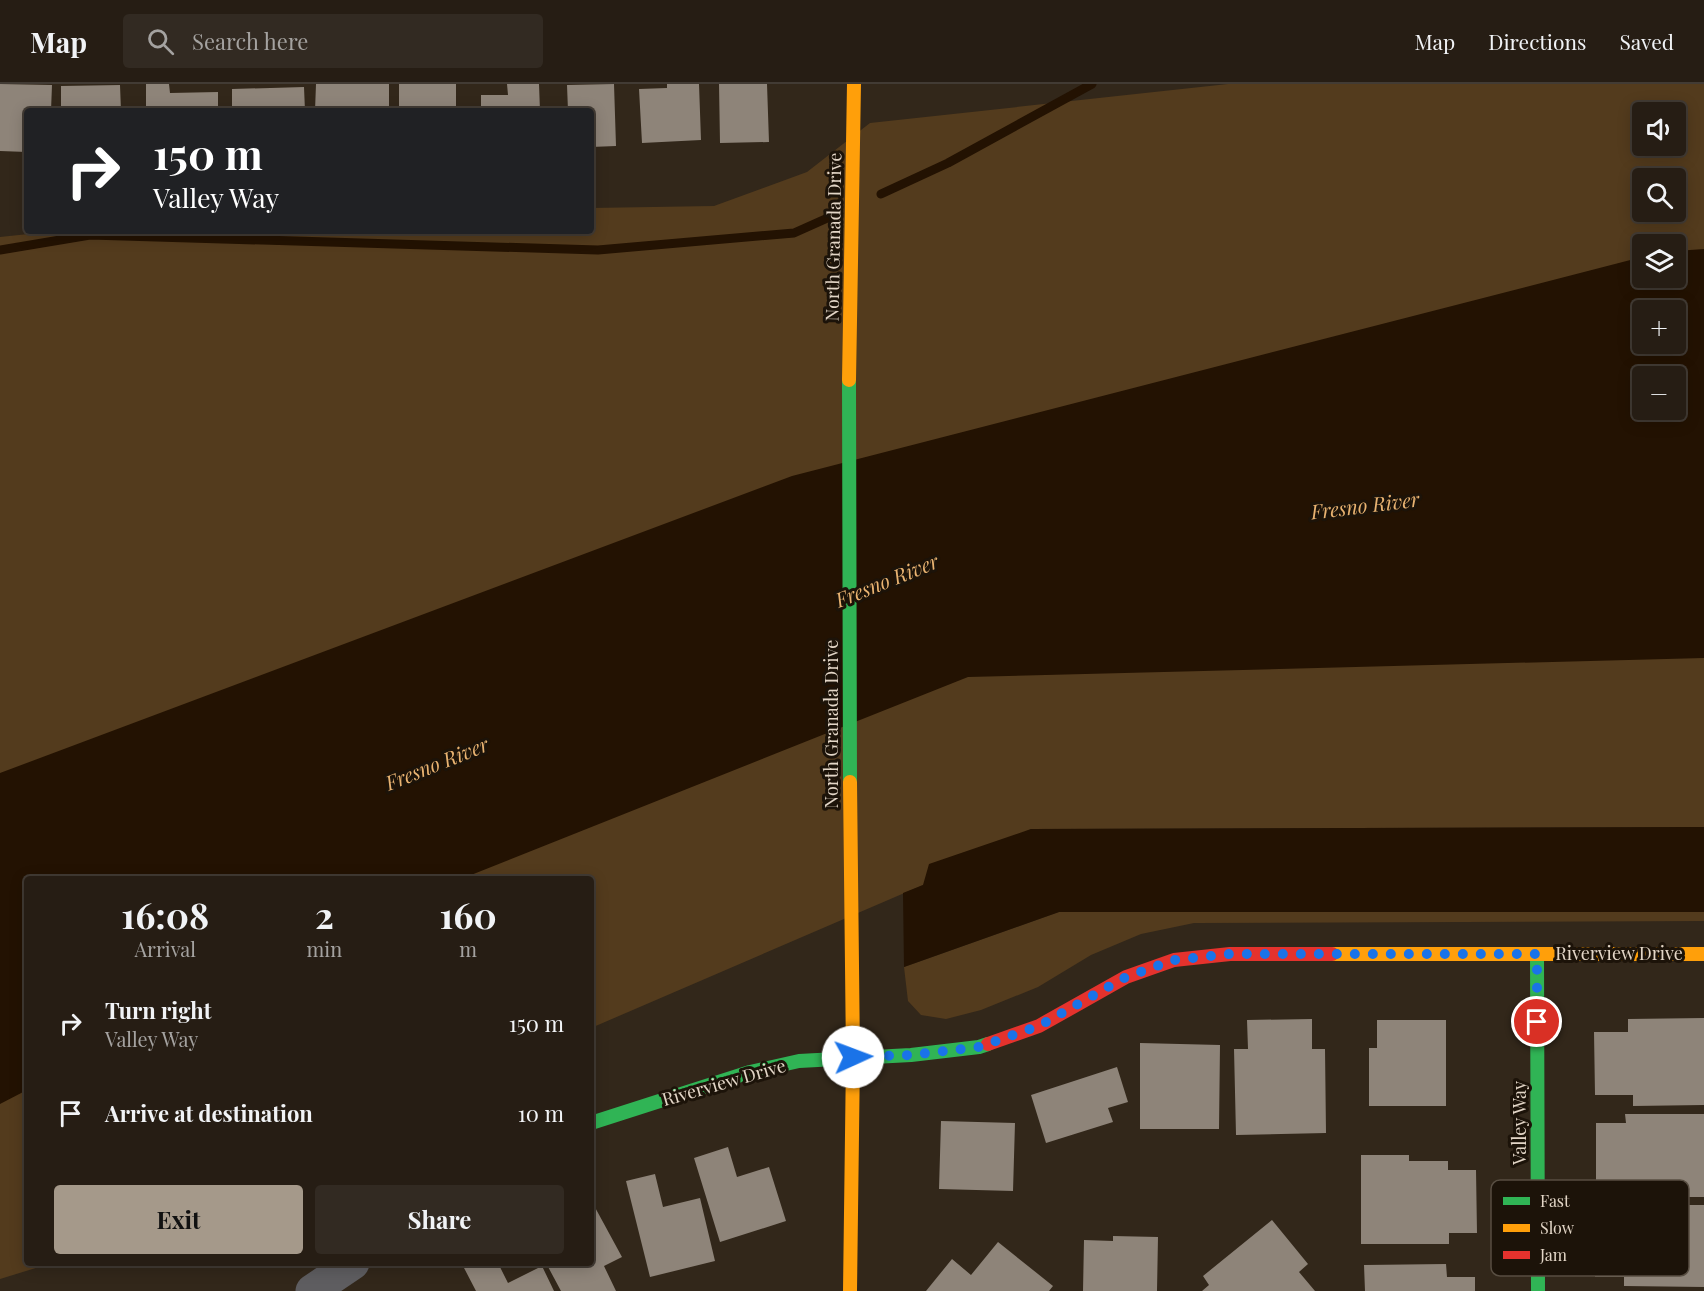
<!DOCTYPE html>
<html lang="en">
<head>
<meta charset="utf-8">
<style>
	:root { --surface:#261d14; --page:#322a22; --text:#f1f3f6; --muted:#a4a2a0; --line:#423b34; --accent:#a5998a }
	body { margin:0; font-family:"Playfair Display",serif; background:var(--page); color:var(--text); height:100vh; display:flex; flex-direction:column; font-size:22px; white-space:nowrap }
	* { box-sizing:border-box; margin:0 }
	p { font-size:20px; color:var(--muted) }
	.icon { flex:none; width:33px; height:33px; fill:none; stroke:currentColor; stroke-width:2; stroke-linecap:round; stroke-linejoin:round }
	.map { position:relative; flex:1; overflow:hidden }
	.details { position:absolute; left:24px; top:792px; width:570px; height:390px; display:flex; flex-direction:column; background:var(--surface); border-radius:6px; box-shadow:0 3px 15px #0003,0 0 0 2px var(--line) }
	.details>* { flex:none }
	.top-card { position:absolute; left:24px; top:24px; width:570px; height:126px; border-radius:6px; box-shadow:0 3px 15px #0003,0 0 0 2px var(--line); background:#202124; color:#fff; overflow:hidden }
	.buttons { position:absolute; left:1632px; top:18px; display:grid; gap:12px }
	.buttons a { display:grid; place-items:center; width:54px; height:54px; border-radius:6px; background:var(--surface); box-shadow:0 3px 15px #0003,0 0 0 2px var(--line); font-size:30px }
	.pin { position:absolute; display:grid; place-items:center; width:51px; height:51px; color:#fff; margin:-26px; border:3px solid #fff; border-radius:50%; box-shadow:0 2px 6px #0007 }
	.me { position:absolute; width:66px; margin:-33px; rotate:88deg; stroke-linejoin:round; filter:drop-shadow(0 0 4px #0008) }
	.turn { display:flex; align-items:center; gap:21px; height:126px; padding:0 30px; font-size:27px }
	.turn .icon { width:78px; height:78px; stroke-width:2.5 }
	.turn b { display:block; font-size:42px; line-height:51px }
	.eta { display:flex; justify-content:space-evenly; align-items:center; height:102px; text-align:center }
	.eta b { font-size:36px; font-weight:700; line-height:42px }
	.primary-button { display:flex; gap:12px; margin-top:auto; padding:12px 30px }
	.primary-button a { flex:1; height:69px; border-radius:6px; background:var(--accent); color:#111; font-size:24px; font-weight:700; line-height:69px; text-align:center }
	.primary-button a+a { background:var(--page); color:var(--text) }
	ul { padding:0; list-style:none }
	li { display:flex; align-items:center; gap:18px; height:90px; padding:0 30px }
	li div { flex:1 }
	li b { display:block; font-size:22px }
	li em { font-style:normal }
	header { display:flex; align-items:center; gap:36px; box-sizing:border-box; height:84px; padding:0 30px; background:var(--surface); border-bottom:2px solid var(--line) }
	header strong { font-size:28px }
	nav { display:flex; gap:33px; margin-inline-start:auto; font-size:21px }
	.search { width:420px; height:54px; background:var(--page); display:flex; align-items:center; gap:15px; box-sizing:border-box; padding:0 21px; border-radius:6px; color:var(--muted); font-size:22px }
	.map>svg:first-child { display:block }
</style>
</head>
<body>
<header>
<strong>Map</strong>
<div class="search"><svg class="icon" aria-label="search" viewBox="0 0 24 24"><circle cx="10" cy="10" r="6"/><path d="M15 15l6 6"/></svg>Search here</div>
<nav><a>Map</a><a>Directions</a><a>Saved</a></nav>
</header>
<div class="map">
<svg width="1704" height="1207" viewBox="0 0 1704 1207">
	<rect width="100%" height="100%" fill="#32271a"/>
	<!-- green -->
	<path fill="#533b1d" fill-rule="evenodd" d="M1228,0h476v743l-673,2 -108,56 -332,143v-149h-564v384h25l-52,16v-1042l57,-6h534v-23l123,-2 93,-34 63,-49zM1642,28h34v34h-34zM1642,94h34v34h-34zM1642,160h34v34h-34zM1642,226h34v34h-34zM1642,292h34v34h-34z
		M1059,828h645v9l-510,2 -53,11 -50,21 -53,32 -57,23 -35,9 -25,-4 -13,-14 -4,-34z"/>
	<!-- water -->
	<path fill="#231202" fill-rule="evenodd" d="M1704,165v409l-736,19 -507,202h-434v211l-27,14v-331l792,-297 850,-219v21h34v-27zM1642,226h34v34h-34zM1642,292h34v34h-34z
		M1704,743v85h-645l-155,55 -1,-74 20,-8 6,-21 102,-35z"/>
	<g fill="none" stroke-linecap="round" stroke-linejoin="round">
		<!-- stream -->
		<path stroke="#231202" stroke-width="9" d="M881,110l67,-31 144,-79
			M0,166l90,-15 508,15 196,-17 38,-17"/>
	</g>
	<!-- building -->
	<path fill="#8e8479" d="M0,0l52,1 -1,26h-24v41l-27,-1z
		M146,0h23l1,9 48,-1v19h-72z
		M316,0h73v27h-74z
		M399,0h57v27h-57z
		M507,0h32l1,27h-59v-16h27z
		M614,0l2,62 -25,1v-36h-23l-1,-26z
		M667,0h32l2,56 -59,3 -3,-54 28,-1z
		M719,0h48l2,58 -49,1z
		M120,1l1,26h-60v-25z
		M304,3l1,24h-73v-22z
		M1704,934v87l-71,1v-11h-38l-1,-63h34v-13z
		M1312,935v30h13l1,84 -90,2 -2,-86h14l-1,-29z
		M1377,936h69v86h-77v-58h8z
		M1140,959l80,2 -1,84h-79z
		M1117,983l11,35 -20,6 5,14 -67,21 -15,-48z
		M1625,1030h79v83h-81v-10h-27v-64h30z
		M941,1037l74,2 -2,68 -74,-2z
		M728,1063l9,30 32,-10 17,54 -66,21 -26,-84z
		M1361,1071h48v6h39v9h28l1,63h-28v11h-88z
		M655,1090l8,33 37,-9 15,63 -65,16 -24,-96z
		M591,1116l31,57 -18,9 12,25h-55l-15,-28h45z
		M1623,1121h81v82l-80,-1v-9h-29l1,-63h27z
		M1272,1136l36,44 -9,8 16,19h-113l7,-6 -6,-9z
		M1113,1152l45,1 -1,54h-74l1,-51 29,1z
		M998,1158l55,44 -4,5h-123l26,-32 19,16z
		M471,1179h27l10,20 34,-17 12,25h-78l-13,-25z
		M1446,1180l1,13h28v14h-110l-1,-26z"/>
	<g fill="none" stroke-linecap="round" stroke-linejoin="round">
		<!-- street -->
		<path stroke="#5e5d60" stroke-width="33" d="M312,1207l41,-28"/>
		<!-- fast -->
		<path stroke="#30b455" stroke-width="14" d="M849,296l1,402
			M1537,870l1,337
			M591,1039l159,-51 49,-11 112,-6 68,-8 9,-3"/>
		<!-- slow -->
		<path stroke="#ff9f0a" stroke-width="14" d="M849,296l5,-296
			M850,698l3,275 -3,234
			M1332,870h372"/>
		<!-- jam -->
		<path stroke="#e5322d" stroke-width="14" d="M988,960l51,-18 87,-49 48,-17 56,-6h102"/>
	</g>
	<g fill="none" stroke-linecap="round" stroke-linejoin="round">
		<!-- route -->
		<path stroke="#1a73e8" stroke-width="10" stroke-dasharray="0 18" d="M853,973l58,-2 68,-8 60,-21 87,-49 48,-17 56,-6h307v68"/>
	</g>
	<g text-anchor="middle" stroke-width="6" stroke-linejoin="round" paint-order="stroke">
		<!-- street labels -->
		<g font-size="18" fill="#e3d6c7" stroke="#1c1309">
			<text transform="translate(834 153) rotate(-89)" y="6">North Granada Drive</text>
			<text transform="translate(832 640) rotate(-90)" y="6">North Granada Drive</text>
			<text x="1619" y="876">Riverview Drive</text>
			<text transform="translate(724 999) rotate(-16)" y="6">Riverview Drive</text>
			<text transform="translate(1520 1039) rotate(-90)" y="6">Valley Way</text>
		</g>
		<!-- water labels -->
		<g font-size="20" font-style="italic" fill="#e9b371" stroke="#1c1309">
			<text transform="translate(1365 422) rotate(-7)" y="7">Fresno River</text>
			<text transform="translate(887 497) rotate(-22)" y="7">Fresno River</text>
			<text transform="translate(437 680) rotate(-22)" y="7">Fresno River</text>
		</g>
	</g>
	<!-- legend -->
	<rect x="1491" y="1096" width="198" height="96" rx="9" fill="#1c1309" stroke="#584e42" stroke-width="1.5"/>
	<rect x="1503" y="1113" width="27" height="8" fill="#30b455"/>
	<rect x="1503" y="1140" width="27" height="8" fill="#ff9f0a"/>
	<rect x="1503" y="1167" width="27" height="8" fill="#e5322d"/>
	<g font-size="16" fill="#e3d6c7">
		<text x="1540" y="1123">Fast</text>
		<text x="1540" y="1150">Slow</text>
		<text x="1540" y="1177">Jam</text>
	</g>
</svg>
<div class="buttons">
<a><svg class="icon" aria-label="sound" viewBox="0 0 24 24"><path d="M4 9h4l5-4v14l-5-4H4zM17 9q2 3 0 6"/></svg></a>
<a><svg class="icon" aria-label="search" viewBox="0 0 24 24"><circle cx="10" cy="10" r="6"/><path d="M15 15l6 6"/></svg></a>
<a><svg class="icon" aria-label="layers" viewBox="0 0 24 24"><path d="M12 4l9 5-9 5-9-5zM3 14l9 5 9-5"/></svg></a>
<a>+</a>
<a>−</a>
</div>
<div class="pin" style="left:1537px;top:938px;background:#d93025"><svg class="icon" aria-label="arrive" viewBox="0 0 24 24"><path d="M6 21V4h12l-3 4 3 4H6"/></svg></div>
<svg class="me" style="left:853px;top:973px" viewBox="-20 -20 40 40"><circle r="19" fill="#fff"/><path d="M0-13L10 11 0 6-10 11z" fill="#1a73e8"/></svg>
<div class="top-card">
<div class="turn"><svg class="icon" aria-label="right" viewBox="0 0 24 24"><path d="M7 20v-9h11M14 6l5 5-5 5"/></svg><div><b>150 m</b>Valley Way</div></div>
</div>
<section class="details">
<div class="eta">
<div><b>16:08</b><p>Arrival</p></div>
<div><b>2</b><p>min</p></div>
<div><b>160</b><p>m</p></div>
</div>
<ul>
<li><svg class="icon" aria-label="right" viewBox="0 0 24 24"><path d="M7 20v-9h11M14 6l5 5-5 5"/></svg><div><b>Turn right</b><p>Valley Way</p></div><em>150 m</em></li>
<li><svg class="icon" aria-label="arrive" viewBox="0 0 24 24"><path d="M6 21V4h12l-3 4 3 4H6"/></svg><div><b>Arrive at destination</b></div><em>10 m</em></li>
</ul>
<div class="primary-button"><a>Exit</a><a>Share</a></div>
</section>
</div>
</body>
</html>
